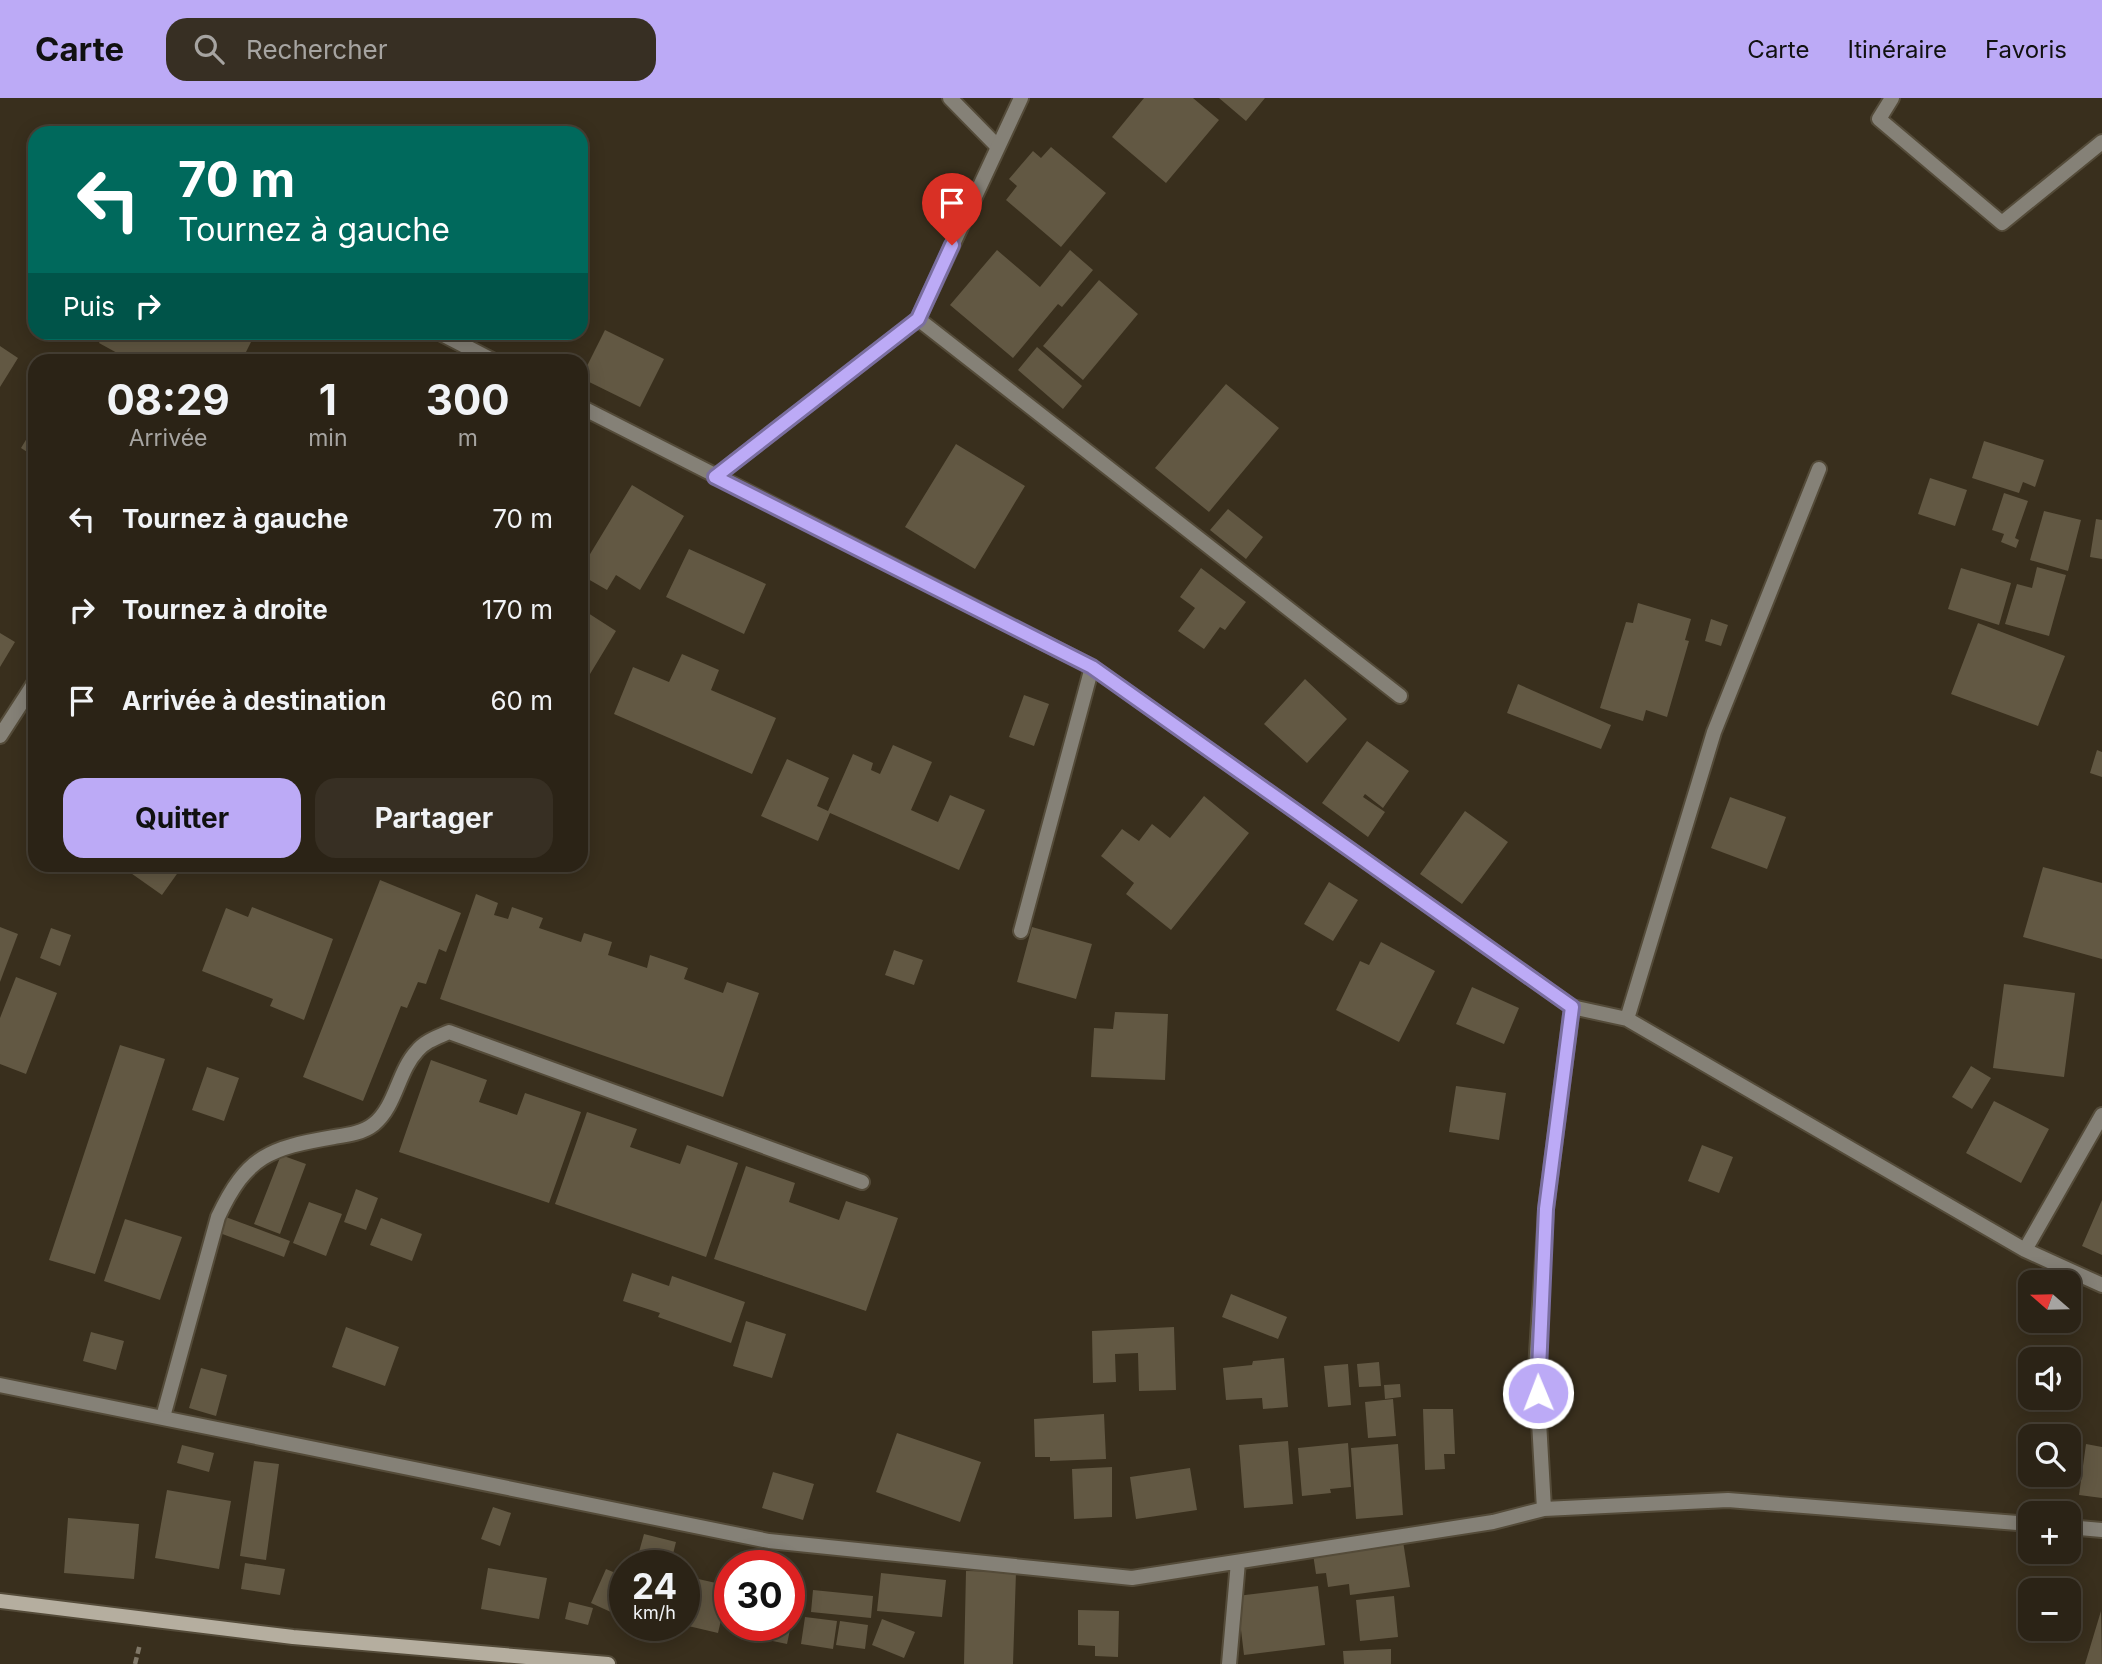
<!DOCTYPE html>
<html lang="fr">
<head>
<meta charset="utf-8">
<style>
	:root { --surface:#2b2316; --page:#372f23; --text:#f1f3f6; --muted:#a6a4a1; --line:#474035; --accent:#bcaaf6 }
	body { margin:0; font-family:Inter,sans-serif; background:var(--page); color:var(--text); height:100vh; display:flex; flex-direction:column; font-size:26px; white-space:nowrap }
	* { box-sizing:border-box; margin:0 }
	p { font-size:23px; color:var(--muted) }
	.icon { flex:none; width:38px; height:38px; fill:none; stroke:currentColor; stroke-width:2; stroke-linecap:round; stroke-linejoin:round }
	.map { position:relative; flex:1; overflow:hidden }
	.drawer { position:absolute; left:28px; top:256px; width:560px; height:518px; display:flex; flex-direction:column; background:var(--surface); border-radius:21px; box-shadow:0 4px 18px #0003,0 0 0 2px var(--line) }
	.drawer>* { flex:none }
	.guide { position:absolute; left:28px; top:28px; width:560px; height:214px; border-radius:21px; box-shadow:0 4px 18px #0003,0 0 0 2px var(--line); background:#00695c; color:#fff; overflow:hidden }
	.needle { width:46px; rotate:290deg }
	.controls { position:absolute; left:2018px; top:1172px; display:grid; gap:14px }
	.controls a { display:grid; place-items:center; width:63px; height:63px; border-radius:14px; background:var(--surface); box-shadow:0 4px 18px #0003,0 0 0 2px var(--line); font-size:35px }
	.speed { position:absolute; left:609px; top:1452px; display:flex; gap:14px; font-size:35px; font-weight:700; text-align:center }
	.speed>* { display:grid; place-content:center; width:91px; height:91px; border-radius:50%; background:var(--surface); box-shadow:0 4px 18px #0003,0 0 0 2px var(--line); line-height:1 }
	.speed small { font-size:18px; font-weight:400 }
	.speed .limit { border:10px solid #d22; background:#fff; color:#111 }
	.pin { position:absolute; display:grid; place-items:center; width:60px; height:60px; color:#fff; margin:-72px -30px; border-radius:50% 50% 50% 0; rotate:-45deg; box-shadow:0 0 7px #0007 }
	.pin .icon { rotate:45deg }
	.me { position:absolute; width:77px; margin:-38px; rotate:359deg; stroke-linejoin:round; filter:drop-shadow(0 0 5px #0008) }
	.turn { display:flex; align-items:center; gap:24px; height:147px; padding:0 35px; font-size:32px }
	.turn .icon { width:91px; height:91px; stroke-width:2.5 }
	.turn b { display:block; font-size:49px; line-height:60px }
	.then { display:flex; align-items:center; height:66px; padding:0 35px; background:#0003; gap:14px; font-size:26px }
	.eta { display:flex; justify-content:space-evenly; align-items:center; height:119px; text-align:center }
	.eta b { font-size:42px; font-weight:700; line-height:49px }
	.primary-button { display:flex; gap:14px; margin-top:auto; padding:14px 35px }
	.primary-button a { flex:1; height:80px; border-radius:21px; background:var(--accent); color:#111; font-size:28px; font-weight:700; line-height:80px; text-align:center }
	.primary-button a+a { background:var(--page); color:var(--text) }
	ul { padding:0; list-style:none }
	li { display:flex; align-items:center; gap:21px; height:91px; padding:0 35px }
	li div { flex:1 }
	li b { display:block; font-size:26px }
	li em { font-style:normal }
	header { display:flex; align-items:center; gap:42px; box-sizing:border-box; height:98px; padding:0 35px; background:var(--accent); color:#111 }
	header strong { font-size:33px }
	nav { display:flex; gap:38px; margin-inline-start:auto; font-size:24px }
	.search { width:490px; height:63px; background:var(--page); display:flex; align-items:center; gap:18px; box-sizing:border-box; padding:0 24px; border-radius:21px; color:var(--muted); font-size:26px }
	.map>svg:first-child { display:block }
</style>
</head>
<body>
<header>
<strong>Carte</strong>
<div class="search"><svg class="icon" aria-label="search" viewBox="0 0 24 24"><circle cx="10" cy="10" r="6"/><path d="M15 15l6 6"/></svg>Rechercher</div>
<nav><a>Carte</a><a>Itinéraire</a><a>Favoris</a></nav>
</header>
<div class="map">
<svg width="2102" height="1566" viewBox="0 0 2102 1566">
	<rect width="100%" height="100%" fill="#392f1d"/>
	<!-- building -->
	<path fill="#625843" d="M1144,0h49l26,22 -53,63 -54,-46z
		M1219,0h46l-19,23z
		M1051,49l55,46 -45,54 -55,-47 11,-14 -8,-7 24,-28 8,7z
		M997,152l43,37 30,-37 23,20 -31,37 -4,-3 -45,54 -63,-53z
		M1099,182l39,34 -55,66 -40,-34z
		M605,232l59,29 -24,48 -59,-29z
		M104,234h152l-14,28h-126l3,-6 -20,-11z
		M0,248l18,12 -18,29z
		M1037,249l45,39 -19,23 -45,-39z
		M1226,286l53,44 -70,84 -54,-44z
		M35,327v32l-14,-9z
		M1984,343l60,19 -9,27 -12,-5 -4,11 -47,-15z
		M956,346l69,42 -50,83 -70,-42z
		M1930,380l37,12 -12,36 -37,-12z
		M632,387l52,31 -44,74 -24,-15 -9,15 -26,-15v-6z
		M2004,395l24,8 -13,37 4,2 -3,8 -15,-6 3,-8 -12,-4z
		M1228,411l35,28 -17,22 -36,-29z
		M2044,413l37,9 -13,51 -38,-11z
		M2096,421l6,1v39l-12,-2z
		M689,451l77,35 -22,50 -78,-37z
		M2037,469l29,8 -17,61 -44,-12 12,-40 15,4z
		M1201,470l45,34 -21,28 -5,-3 -16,22 -26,-18 17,-23 -15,-11z
		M1961,470l50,15 -12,42 -51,-16z
		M1638,505l53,16 -6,21 4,1 -22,76 -21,-7 -3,11 -43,-13 26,-86 7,1z
		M588,515l28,18 -35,58v-65z
		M1711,521l17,6 -7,21 -16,-5z
		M1978,525l87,33 -27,70 -87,-32z
		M0,535l15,9 -15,25z
		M682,556l37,16 -8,20 65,28 -24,56 -138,-60 19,-47 36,15z
		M1305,581l42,40 -40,44 -43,-39z
		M1518,586l93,41 -10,24 -94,-36z
		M1024,597l25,9 -15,42 -25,-9z
		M1367,643l42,30 -26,37 -18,-14 -2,3 22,15 -17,25 -46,-34z
		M893,647l39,17 -21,48 27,12 12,-27 35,15 -26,60 -129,-57 -12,28 -57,-25 26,-57 42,19 -12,28 11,5 25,-57 20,9 -2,7 9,4z
		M2097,652l5,2v25l-12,-4z
		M1204,698l45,37 -78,97 -45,-36 8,-11 -33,-27 21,-27 17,12 13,-17 18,14z
		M1730,699l56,20 -19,52 -56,-21z
		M1465,713l43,31 -46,62 -42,-30z
		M118,766h66l-22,31z
		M2043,769l59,16v76l-79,-22z
		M380,782l81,33 -15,39 -7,-3 -13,35 -8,-2 -11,26 -6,-2 -38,95 -60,-24z
		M1329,784l29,18 -25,41 -29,-17z
		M476,796l22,9 -4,12 14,4 4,-12 31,11 -4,10 42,14 3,-9 28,9 -4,13 39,13 3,-13 38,13 -4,11 39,14 4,-11 32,11 -36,104 -283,-98z
		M252,809l81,32 -29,81 -34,-14 3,-7 -71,-28 24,-63 22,9z
		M0,829l18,7 -18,48z
		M1032,829l60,17 -16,55 -59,-17z
		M51,830l20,7 -11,31 -20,-8z
		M1381,844l54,29 -36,71 -63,-32 24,-49 9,4z
		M894,852l29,10 -9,25 -29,-10z
		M16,879l41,16 -31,81 -26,-10v-46z
		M2004,886l71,9 -11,84 -71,-9z
		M1472,889l47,21 -15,36 -48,-20z
		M1115,914l53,2 -3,66 -74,-3 3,-49 19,1z
		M120,947l45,14 -70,215 -46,-14z
		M431,962l56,20 -8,22 38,13 8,-22 56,19 -32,91 -150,-51z
		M1971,968l20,12 -19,31 -20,-12z
		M207,969l32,11 -15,43 -32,-11z
		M1456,988l50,7 -7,47 -50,-8z
		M1994,1003l55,28 -28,54 -55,-30z
		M587,1014l50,17 -7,18 50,17 7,-19 51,18 -32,94 -151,-53z
		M1702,1047l31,12 -14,36 -31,-12z
		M281,1057l25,9 -26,70 -26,-10z
		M746,1068l49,17 -6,19 50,18 7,-19 52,17 -32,93 -152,-52z
		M356,1091l22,9 -12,32 -22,-8z
		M2102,1102v55l-20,-9z
		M309,1104l33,12 -16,42 -33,-13z
		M223,1118l67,25 -6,16 -67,-25z
		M381,1120l41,16 -10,27 -42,-16z
		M125,1121l57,18 -22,63 -56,-19z
		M632,1175l37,13 3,-10 73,26 -14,41 -73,-26 2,-4 -37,-12z
		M1231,1196l56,23 -9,22 -56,-22z
		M746,1223l40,13 -14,44 -39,-12z
		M346,1229l53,20 -14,39 -53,-19z
		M1174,1229l2,63 -37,1 -1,-38 -23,1 1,28 -23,1 -1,-52z
		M91,1234l33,9 -8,29 -33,-9z
		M1284,1260l4,49 -25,2 -1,-11 -36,2 -3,-32 29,-3 1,-4z
		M1379,1264l2,24 -22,1 -2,-23z
		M1348,1266l3,41 -23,2 -4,-41z
		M201,1270l26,7 -11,41 -27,-8z
		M1400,1286l1,13 -16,2 -1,-14z
		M1393,1301l3,37 -28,2 -3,-36z
		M1423,1311h30l2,45h-11l1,15 -20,1z
		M1104,1316l2,45 -56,2v-4h-15l-1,-38z
		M897,1335l84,29 -21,60 -84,-30z
		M1288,1343l5,63 -49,4 -5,-63z
		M1348,1345l3,44 -21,2 1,4 -29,3 -4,-48z
		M1398,1346l5,71 -47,4 -5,-71z
		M2086,1346l16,3v51l-23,-3z
		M182,1347l32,8 -5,19 -32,-9z
		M254,1363l25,3 -13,96 -26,-4z
		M1112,1369v50l-38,2 -2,-50z
		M1190,1370l7,42 -61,9 -6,-42z
		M773,1374l41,12 -11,36 -41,-12z
		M167,1392l64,11 -12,68 -64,-11z
		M493,1409l18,6 -11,33 -19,-7z
		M68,1420l71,6 -5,55 -70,-6z
		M644,1436l32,8 -6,24h-35z
		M1403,1443l7,46 -60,8 -1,-11 -21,3 -2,-14 -10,1 -3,-20z
		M245,1465l40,6 -5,26 -39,-6z
		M488,1470l59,10 -8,41 -58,-10z
		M606,1471l19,8 -12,36 -22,-10z
		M966,1473l50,1 -3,92h-49z
		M881,1475l65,7 -4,37 -65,-6z
		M694,1480l35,8 -11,47 -34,-8z
		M1318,1488l7,59 -81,10 -7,-59z
		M813,1492l60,6 -2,22 -60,-6z
		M1394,1498l4,41 -38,4 -4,-41z
		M569,1504l24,6 -5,17 -23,-6z
		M1078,1512l41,1 -1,46 -23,-1v-10l-17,-1z
		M2101,1513l1,53h-17z
		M805,1519l32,4 -4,28 -32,-5z
		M882,1521l33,13 -11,26 -32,-13z
		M789,1522h3l-5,24 -42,-9 2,-9h42z
		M840,1523l28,4 -3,24 -29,-4z
		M1391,1551v15h-47l-1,-13z"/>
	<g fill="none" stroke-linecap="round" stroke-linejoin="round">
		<defs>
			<path id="lane" d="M950,0l47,48
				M163,1319l55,-200c29,-62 52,-69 116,-80 13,-2 29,-4 40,-13 22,-18 24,-53 43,-73 8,-10 21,-14 32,-19l413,150"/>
			<path id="street" d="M1021,0l-103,221 482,377
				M1892,0l-13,21 123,104 100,-81
				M438,234l54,28
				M581,309l511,260 480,340 55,12 87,-287 105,-263
				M715,379l203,-158
				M0,638l35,-54
				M1021,833l71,-264
				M1627,921l398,231 77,35
				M2025,1152l77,-135
				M0,1287l769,156 363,37 361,-56 51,-13 184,-9 302,24
				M1544,1411l-8,-140 10,-160 26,-202
				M2068,1429l34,3
				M1229,1566l9,-102"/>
			<path id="secondary" d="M0,1503l293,36 315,27"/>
		</defs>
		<!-- lane casing -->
		<use href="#lane" stroke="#544b39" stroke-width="18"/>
		<!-- street casing -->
		<use href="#street" stroke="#544b39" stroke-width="18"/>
		<!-- secondary casing -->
		<use href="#secondary" stroke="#544b39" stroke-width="18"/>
		<!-- path -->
		<path stroke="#807868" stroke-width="4.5" stroke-dasharray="7 3.5" stroke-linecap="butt" d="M135,1566l5,-20"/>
		<!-- lane -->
		<use href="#lane" stroke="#858177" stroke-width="14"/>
		<!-- street -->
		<use href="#street" stroke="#858177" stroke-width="14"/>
		<!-- secondary -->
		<use href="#secondary" stroke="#b5ae9f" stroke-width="14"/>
	</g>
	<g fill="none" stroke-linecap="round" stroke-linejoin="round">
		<defs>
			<path id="route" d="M952,147l-34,74 -203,158 377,190 480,340 -26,202 -8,184"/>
		</defs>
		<!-- route casing -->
		<use href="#route" stroke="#7a6ea0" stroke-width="18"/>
		<!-- route -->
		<use href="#route" stroke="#bcaaf6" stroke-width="12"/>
	</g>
</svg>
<div class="controls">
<a><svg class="needle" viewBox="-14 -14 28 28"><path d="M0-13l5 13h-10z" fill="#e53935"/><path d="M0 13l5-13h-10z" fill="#a6a4a1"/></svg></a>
<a><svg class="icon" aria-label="sound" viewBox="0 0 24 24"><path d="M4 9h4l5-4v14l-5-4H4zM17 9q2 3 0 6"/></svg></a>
<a><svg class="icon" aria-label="search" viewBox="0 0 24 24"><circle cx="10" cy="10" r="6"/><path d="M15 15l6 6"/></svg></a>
<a>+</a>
<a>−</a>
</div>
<div class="speed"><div>24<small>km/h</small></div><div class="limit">30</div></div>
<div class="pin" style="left:952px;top:147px;background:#d93025"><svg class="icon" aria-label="arrive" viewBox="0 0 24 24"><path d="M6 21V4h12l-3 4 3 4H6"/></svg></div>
<svg class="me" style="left:1538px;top:1295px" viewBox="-20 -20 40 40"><circle r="17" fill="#bcaaf6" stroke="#fff" stroke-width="3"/><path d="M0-11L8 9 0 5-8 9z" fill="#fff"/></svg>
<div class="guide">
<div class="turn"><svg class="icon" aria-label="left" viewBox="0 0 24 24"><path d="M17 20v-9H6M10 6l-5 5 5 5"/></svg><div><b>70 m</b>Tournez à gauche</div></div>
<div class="then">Puis<svg class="icon" aria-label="right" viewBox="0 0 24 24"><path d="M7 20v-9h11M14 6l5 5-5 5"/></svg></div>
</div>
<section class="drawer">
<div class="eta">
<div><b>08:29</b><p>Arrivée</p></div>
<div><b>1</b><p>min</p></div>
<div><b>300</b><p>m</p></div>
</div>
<ul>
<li><svg class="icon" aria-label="left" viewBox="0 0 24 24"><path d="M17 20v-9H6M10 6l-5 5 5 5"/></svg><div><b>Tournez à gauche</b></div><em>70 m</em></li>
<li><svg class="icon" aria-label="right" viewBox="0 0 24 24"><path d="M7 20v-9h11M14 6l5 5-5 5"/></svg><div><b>Tournez à droite</b></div><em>170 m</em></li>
<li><svg class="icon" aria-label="arrive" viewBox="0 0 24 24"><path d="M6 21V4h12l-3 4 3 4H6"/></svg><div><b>Arrivée à destination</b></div><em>60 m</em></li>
</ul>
<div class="primary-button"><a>Quitter</a><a>Partager</a></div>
</section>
</div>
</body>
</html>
